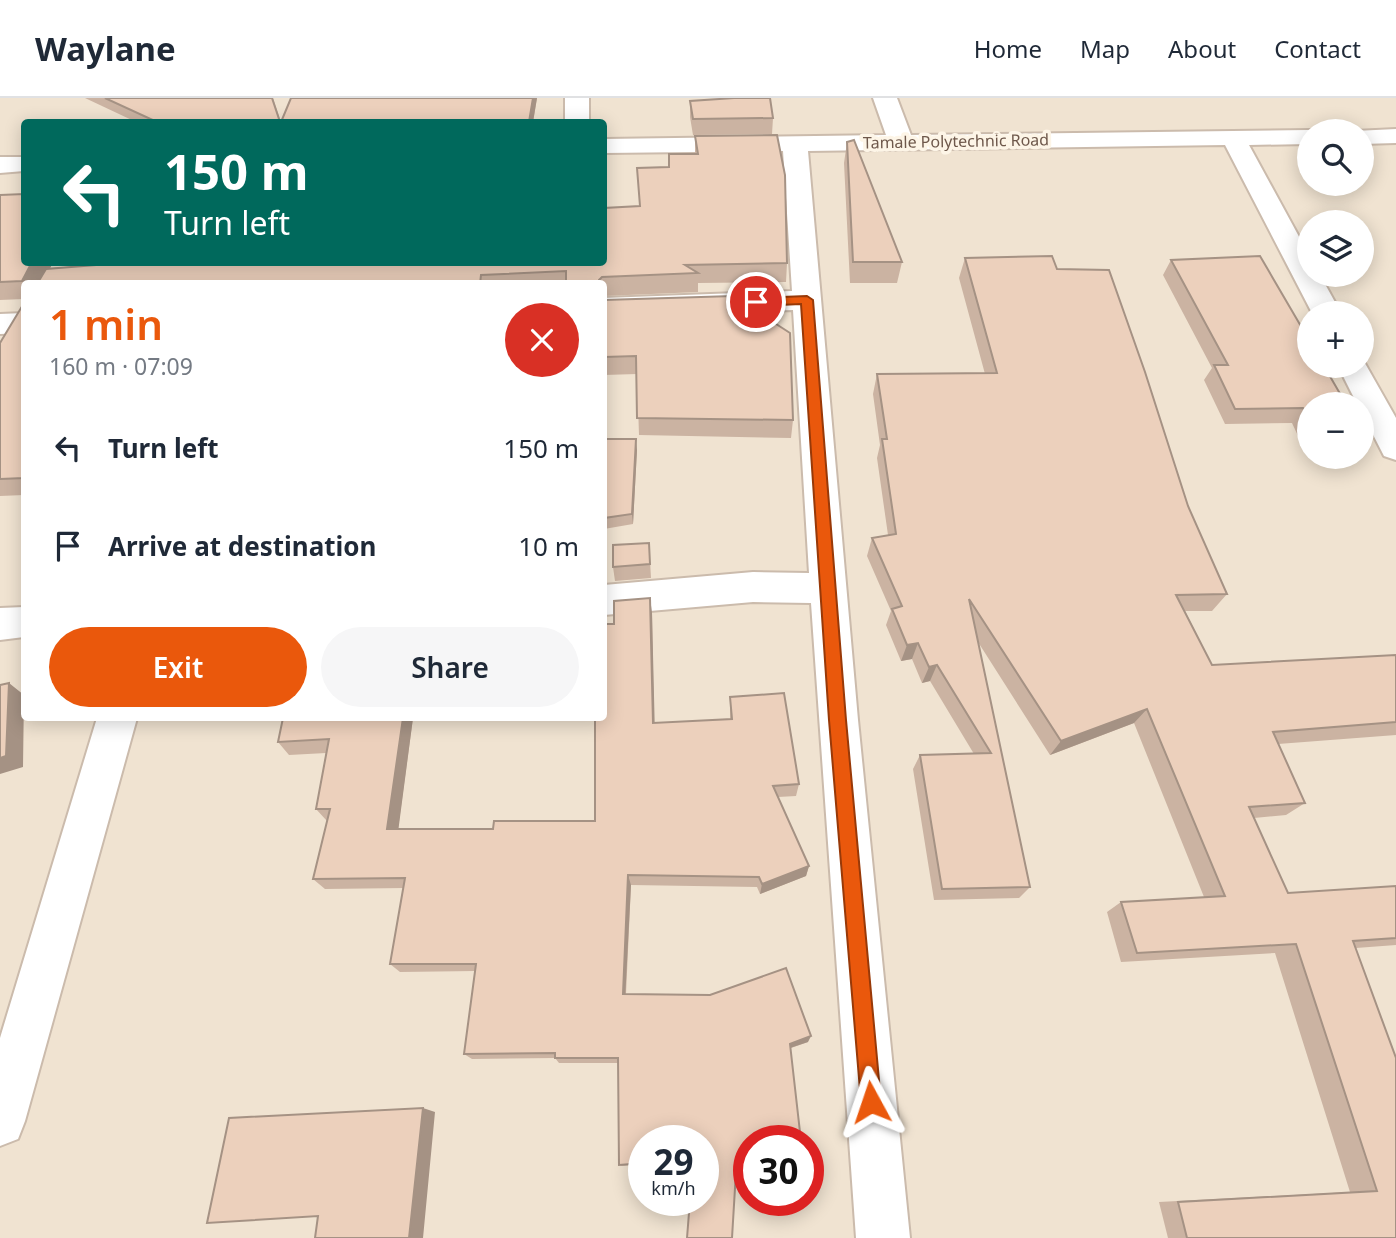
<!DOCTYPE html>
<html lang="en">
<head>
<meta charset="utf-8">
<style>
	:root { --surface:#fff; --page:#f6f6f7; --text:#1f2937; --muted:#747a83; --line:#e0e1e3; --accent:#ea580c }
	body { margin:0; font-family:"Noto Sans",sans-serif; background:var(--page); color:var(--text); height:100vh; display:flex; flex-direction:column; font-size:26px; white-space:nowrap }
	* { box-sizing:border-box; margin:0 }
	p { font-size:23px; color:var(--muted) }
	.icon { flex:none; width:38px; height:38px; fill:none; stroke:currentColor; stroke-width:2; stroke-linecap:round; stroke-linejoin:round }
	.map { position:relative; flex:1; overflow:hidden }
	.details { position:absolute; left:21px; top:182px; width:586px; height:441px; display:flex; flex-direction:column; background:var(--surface); border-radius:7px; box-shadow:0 4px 18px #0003 }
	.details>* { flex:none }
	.banner { position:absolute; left:21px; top:21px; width:586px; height:147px; border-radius:7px; box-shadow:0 4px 18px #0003; background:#00695c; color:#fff; overflow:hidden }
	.buttons { position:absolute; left:1297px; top:21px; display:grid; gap:14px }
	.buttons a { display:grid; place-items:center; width:77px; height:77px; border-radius:50%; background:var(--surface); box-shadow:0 4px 18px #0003; font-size:35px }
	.speed { position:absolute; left:628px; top:1027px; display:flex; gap:14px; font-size:35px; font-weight:700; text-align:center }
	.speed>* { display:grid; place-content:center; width:91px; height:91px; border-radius:50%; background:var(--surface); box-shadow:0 4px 18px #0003; line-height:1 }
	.speed small { font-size:18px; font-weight:400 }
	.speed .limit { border:10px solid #d22; background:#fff; color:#111 }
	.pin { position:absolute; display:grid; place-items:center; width:60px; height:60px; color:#fff; margin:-30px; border:4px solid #fff; border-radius:50%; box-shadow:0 2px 7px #0007 }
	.me { position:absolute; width:77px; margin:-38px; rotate:355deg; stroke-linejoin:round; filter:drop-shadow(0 0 5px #0008) }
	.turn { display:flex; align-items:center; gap:24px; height:147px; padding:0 28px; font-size:32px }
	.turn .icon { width:91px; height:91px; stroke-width:2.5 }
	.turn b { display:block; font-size:49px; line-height:60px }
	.round { display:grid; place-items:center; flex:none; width:74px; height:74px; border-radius:37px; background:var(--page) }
	.headline { display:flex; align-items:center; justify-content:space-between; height:119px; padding:0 28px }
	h1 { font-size:42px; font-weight:600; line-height:52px; color:var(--accent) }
	.button { display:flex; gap:14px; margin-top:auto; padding:14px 28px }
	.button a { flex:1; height:80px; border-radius:42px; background:var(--accent); color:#fff; font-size:28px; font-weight:600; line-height:80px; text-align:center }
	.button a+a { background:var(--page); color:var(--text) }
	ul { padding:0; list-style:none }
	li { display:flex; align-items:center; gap:21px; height:98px; padding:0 28px }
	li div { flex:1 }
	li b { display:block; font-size:26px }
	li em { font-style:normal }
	header { display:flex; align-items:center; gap:42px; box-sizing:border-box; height:98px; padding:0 35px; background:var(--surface); border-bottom:2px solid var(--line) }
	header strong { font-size:33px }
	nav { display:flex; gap:38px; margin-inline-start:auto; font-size:24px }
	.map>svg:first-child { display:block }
</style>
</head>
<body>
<header>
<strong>Waylane</strong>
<nav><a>Home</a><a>Map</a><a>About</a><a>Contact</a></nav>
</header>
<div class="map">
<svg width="1396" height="1140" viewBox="0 0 1396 1140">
	<rect width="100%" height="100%" fill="#faf1e2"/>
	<!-- residential -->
	<path fill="#f0e3d1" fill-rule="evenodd" d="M0,0h1396v1140h-1396zM24,24h580v140h-580zM1309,33h53v53h-53zM1309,124h53v53h-53zM24,186h580v434h-580zM1309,215h53v53h-53zM1309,306h53v53h-53zM644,1043h60v59h-60zM749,1043h59v59h-59z"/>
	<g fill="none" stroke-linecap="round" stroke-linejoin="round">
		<defs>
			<path id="street" d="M565,0h24v24h-24z
				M873,0h24l14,37 398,-5 7,1h-7v13l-60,1 60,110v20h11l21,38h-29l-87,-168 -417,6 50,569 52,518h-54l-45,-635 -58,-1 -149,13v-30l149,-13 56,1 -16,-263 -189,6v-18l188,-7 -9,-140 -179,2v-14l282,-4z
				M1396,31v14l-34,1v-13h-7z
				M0,59h24v14l-24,2z
				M24,215v20l-24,1v-20z
				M1362,260l34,60v42l-12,-4 -22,-43v-9h-5l-19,-38h24z
				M24,509v30l-24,3v-32z
				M97,620h40l-112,403 -7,18 -18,7v-108z"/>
		</defs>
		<!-- street casing -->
		<use href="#street" stroke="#cbbbac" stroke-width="4"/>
		<!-- street -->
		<use href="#street" fill="#fff" fill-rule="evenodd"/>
	</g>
	<!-- wall -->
	<path fill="#cbb3a2" d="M85,0h188l8,24 10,-24h246l-4,24h-397z
		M690,3l83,17 -1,16 -79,1 -3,-18z
		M695,38l92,127 -1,19 -88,1v9l-94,4v-12h-580v15l-24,1v-105l24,67h29l-3,6 84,-6 505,-56 30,-39 26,-13z
		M847,44l55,120 -5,21h-47l-6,-120z
		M965,160l92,11 131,237 39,88 -15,17h-27l27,54 184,-10v80l-118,9 27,59 -19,12 -32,3 34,75 108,-7v59l-40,3 40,290h-228l-9,-36 191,-10 -75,-239 -154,9 -14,-50 14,-10 83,-5 -70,-174 -84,32 -72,-113 52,245 -11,11 -85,2 -21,-131 7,-14 54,-1 -44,-73 -8,2 -10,-24 -11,2 -15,-36 5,-14 -24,-55 5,-18 16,-3 -11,-77 3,-13 -7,-51 4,-20h108l-26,-96z
		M1171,162l138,144v34h-10l-7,-15 -67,1 -21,-44 8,-12 -49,-93z
		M604,202l189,120 -2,18 -152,-3 -2,-61 -33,1z
		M24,205v192l-24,1v-153z
		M604,341l33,11 -4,74 -29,5z
		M649,445l2,35 -36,3 -2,-14z
		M652,515l2,110 76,-4v-22l69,87 -3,12 -18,1 31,69 -3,10 -46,18 -3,-7 -126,-2 -5,109 182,48 -17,6 -42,93v15l-12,1 -33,-16h-60v23l-22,2 -3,-1 -1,-102h-59l-4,-5 -83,1 -8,-5 11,-83 -75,1 -10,-8 14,-76 -79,1 -12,-10 14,-58 -11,-12 10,-56 -37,2 -11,-13 5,-24h130l-15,111h95l102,-8 19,-197z"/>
	<!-- shaded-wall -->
	<path fill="#a59284" d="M533,0h4l-4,24h-4z
		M32,164h21l-10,22h-19l-2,-3z
		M636,341l1,11 -4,74 -1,-10z
		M650,500l2,15 3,124 -2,-14z
		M918,545l-6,16 -11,2 6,-16z
		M937,567l-7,16 -8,2 7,-16z
		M9,585l15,12 -1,72 -23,7v-16z
		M1147,611l-13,14 -84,32 11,-14z
		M403,620h10l-16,122 -10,-11z
		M809,768l-3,10 -46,18 2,-10z
		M628,777l3,10 -6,116 -2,-7z
		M811,938l-3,6 -21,7 3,-5z
		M423,1010l12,4 -12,126h-14z"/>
	<!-- building -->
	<path fill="#ecd0bc" stroke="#a59284" stroke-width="2" d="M105,0h167l8,24h-123z
		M291,0h242l-4,24h-248z
		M734,0h36l3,20 -80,1 -3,-18z
		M777,37l8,40 2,88 -102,2 13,8 -96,4 -3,3v4h-33v-13l-85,4 -1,9h-443l9,-15 88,-7h470v-54l36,-2 -3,-38 32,-1v-13h29l-3,-18z
		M854,42l48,122h-49l-6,-120z
		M24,96v68h8l-10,19 -22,1v-87z
		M1052,158l5,13 52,1 36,102 43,134 39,88 -51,1 36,70 184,-10v67l-123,10 32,71 -56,4 39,86 108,-7v52l-43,3 43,117v180h-209l-9,-36 199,-11 -81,-247 -159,9 -16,-51 104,-6 -78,-187 -86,32 -92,-142 61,288 -88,2 -22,-134 71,-2 -54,-88 -8,2 -11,-24 -11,2 -15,-36 10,-3 -30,-68 24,-4 -14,-95h5l-10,-65 120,-1 -32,-115z
		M1260,158l49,84v26h15l22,38h-37v15l-6,-11 -68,1 -21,-44h14l-57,-105z
		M733,198l57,37 3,87 -156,-2 -1,-62 -32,1v-57z
		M24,205v175l-24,1v-136z
		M604,341h32l-4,75 -28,4z
		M649,445l1,21 -37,3v-22z
		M650,500l3,125 79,-4 -2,-22 54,-4 15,91 -26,2 36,80 -47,18 -3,-7 -131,-2 -5,119 87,1 76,-27 25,68 -21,8 11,97h-52v13l-12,1 -5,83h-45l3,-38h14v-59h-60v22l-25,2 -1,-107h-63v-5l-91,1 12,-90h-86l15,-86 -92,1 17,-70h-14l13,-70 -51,3 5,-24h120l-16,111h106l1,-8h101v-103h9v-94h10v-23z
		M9,585l-3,73 -6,2v-73z
		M423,1010l-14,130h-94l3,-22 -111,7 22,-105z"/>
	<!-- route -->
	<path fill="#ea580c" stroke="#983908" stroke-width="2" d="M807,198l6,4 33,420 35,382 -3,7 -7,3 -7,-3 -3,-7 -32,-382 -28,-416 -45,2 -6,-4 6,-4z"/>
	<g text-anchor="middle" stroke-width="7" stroke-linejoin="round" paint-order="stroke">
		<!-- far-street labels -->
		<g font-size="16" fill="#6e584b" stroke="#fdf5e7">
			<text transform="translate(956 43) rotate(-1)" y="6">Tamale Polytechnic Road</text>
		</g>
	</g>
</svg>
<div class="buttons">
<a><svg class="icon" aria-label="search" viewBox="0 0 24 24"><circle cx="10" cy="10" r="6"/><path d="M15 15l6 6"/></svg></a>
<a><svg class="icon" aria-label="layers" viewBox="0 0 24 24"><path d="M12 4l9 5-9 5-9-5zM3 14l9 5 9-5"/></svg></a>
<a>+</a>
<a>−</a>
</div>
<div class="speed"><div>29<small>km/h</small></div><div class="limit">30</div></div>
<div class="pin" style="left:756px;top:204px;background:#d93025"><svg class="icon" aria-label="arrive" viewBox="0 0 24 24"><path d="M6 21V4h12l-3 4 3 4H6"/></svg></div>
<svg class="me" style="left:871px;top:1004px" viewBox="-20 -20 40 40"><path d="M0-17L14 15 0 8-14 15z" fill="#ea580c" stroke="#fff" stroke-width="4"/></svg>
<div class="banner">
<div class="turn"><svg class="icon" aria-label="left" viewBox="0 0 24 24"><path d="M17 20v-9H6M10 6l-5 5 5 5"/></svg><div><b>150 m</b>Turn left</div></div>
</div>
<section class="details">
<div class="headline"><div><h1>1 min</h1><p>160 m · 07:09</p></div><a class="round" style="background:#d93025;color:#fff"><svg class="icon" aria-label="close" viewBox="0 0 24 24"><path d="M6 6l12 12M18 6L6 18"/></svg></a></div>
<ul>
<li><svg class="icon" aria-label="left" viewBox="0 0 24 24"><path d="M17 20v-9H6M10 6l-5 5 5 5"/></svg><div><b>Turn left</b></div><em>150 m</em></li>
<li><svg class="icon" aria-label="arrive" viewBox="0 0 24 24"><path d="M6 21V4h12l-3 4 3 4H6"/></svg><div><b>Arrive at destination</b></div><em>10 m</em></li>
</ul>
<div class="button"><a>Exit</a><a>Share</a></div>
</section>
</div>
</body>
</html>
